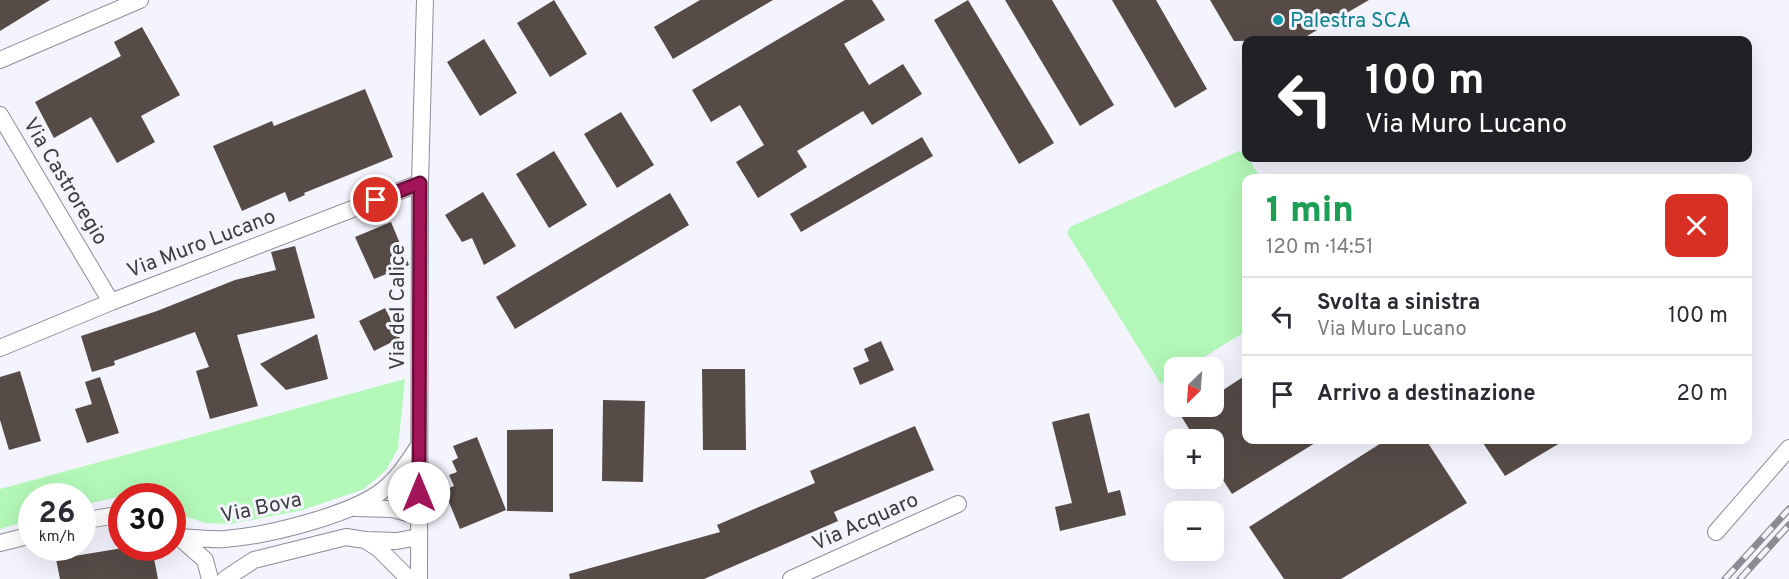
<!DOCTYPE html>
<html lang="it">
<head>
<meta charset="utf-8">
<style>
	:root { --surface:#fff; --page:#f2f2f3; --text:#2b2b33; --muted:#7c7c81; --line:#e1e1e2 }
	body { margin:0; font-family:Overpass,sans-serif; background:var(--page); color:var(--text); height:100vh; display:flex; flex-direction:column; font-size:22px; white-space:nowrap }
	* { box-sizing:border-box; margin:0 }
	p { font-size:20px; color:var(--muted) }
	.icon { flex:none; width:33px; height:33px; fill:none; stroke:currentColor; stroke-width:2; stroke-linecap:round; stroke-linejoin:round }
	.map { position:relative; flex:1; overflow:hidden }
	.sheet { position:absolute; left:1242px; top:174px; width:510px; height:270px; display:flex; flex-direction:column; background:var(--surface); border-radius:12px; box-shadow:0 6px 24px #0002 }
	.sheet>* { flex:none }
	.banner { position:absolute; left:1242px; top:36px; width:510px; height:126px; border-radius:12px; box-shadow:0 6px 24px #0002; background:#202124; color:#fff; overflow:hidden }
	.needle { width:39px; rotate:205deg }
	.fabs { position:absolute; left:1164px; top:357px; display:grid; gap:12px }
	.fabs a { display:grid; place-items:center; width:60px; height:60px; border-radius:12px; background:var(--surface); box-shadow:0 6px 24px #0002; font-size:30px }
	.speed { position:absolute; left:18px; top:483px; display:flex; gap:12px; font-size:30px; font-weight:700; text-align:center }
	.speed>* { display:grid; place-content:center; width:78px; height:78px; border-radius:50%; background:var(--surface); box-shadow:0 6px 24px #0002; line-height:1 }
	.speed small { font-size:15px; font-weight:400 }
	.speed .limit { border:9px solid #d22; background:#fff; color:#111 }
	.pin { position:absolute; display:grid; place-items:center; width:51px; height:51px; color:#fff; margin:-26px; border:3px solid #fff; border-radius:50%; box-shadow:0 2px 6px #0007 }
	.me { position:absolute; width:66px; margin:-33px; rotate:0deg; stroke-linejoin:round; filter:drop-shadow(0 0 4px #0008) }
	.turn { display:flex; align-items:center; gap:21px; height:126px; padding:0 24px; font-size:27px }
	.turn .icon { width:78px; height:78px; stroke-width:2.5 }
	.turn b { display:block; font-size:42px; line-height:51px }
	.round { display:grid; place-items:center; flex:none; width:63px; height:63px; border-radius:12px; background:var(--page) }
	.summary { display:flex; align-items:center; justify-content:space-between; height:102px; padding:0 24px }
	h1 { font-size:36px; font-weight:800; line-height:45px; color:#1e9e55 }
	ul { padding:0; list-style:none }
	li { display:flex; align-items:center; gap:18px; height:78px; padding:0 24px; border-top:2px solid var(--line) }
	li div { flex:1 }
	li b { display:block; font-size:22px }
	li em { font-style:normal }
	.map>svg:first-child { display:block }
</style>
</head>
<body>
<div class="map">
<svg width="1789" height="579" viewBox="0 0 1789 579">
	<rect width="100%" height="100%" fill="#f3f4fd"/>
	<!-- green -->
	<path fill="#b3f8b8" d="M1239,151l5,1 17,26h-15v153l-58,36 -14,1v8l-13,8 -94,-151 3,-6z
		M405,379l-7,70 -12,21 -22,19 -61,21 -72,14 -26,-1 -32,-11 -1,-16h-50l-39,9 -1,-9h-50l-1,24 -31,9v-40z"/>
	<!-- building -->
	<path fill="#564b47" d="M0,0h50l-50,31z
		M554,0l33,54 -37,23 -33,-54z
		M700,0h73l-100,59 -19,-32z
		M845,0h27l13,20 -41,24 25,41 34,-21 19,30 -50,31 -9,-14 -66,40 10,16 -49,31 -22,-36 28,-17 -24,-40 -29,17 -19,-32z
		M968,0l86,143 -35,21 -85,-144z
		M1005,0h47l62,105 -34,21z
		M1112,0h44l51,89 -32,19z
		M1210,0h159l-69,40 -66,1z
		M142,27l38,68 -39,21 14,26 -38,21 -26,-46 -37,21 -19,-36 86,-46 -7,-14z
		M484,39l33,54 -37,23 -33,-54z
		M365,89l28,68 -89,36 1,2 -16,7 -4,-10 -43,19 -29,-65 59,-25 2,5z
		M621,112l33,53 -37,23 -33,-54z
		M922,137l11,19 -132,76 -11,-18z
		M554,151l33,54 -38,23 -33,-54z
		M483,192l33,54 -32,19 -12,-27 -10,4 -17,-27z
		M670,193l19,32 -174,104 -19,-32z
		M391,222l18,43 -35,14 -19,-42z
		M295,246l20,72 -78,17 21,71 -48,13 -14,-48 13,-4 -14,-35 -81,29 1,4 -23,7 -11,-36 76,-25 78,-31 41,-10 -5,-18z
		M385,308l15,30 -26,13 -15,-30z
		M317,334l11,45 -42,11 -26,-26z
		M881,341l13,29 -34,15 -7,-17 16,-7 -5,-12z
		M702,369h43l1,81h-43z
		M20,371l21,70 -32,9 -9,-30v-43z
		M1246,375v65h74l-88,54 -18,-28v-26h-18l-15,-24 16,-10h17v-10z
		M100,377l19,56 -32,10 -12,-34 17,-5 -7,-22z
		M603,400l42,1 -2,81 -41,-1z
		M1089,413l19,80 12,-3 6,25 -66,16 -5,-24 17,-4 -20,-81z
		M915,426l19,44 -100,42 4,9 -134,58h-134l-1,-5 151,-42 -3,-7 98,-42 -5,-12z
		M553,429v83l-46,-1v-81z
		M477,437l29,73 -46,19 -16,-39 10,-4 -5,-11 8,-3 -5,-11 6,-3 -5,-12z
		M1386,440h40l41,63 -126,76h-57l-35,-52z
		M1481,440h84l-60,36z
		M123,548h29l6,31h-98l-4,-20z"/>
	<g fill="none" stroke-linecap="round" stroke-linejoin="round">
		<defs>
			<path id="street" d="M0,60l140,-60
				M0,115l111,187
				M0,348l111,-46 309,-119
				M355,508l37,1 27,7
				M82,521l40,-7
				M1716,532l73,-84
				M179,537c15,1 31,3 46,2 41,-3 121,-23 154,-46 17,-12 28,-29 39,-46
				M180,538l25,22 5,19
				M366,540l31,1 21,-4
				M0,543l32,-8
				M225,579l29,-19 92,-23 19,3 14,9 30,30
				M419,579l1,-396 5,-183
				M791,579l167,-75"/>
		</defs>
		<!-- street casing -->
		<use href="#street" stroke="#8c8d98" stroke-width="18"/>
		<!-- street -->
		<use href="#street" stroke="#fff" stroke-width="16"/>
		<defs>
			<path id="rail" d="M1725,579l64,-70
				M1740,579l49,-54"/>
		</defs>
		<!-- rail casing -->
		<use href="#rail" stroke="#8b8c92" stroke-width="7"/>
		<!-- rail -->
		<use href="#rail" stroke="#f3f4fd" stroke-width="4.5" stroke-dasharray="14" stroke-linecap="butt"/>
	</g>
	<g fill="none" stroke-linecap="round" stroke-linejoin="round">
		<defs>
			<path id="route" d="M376,200l44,-17 -1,310"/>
		</defs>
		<!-- route casing -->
		<use href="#route" stroke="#6a0e3a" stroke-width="15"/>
		<!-- route -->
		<use href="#route" stroke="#a3155a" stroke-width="10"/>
	</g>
	<!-- markers -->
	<circle fill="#0f9aa8" stroke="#f3f4fd" stroke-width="2" cx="1278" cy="20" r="6"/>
	<g text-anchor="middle" stroke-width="6" stroke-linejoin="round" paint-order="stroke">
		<!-- culture labels -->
		<g font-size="21" fill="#0d838f" stroke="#f3f4fd" text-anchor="start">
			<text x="1290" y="27">Palestra SCA</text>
		</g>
		<!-- street labels -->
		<g font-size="21" fill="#3c3c41" stroke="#f3f4fd">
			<text transform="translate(66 181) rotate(59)" y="7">Via Castroregio</text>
			<text transform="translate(201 243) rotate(-21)" y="7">Via Muro Lucano</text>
			<text transform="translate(397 307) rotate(-90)" y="7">Via del Calice</text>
			<text transform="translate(261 507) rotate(-12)" y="7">Via Bova</text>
			<text transform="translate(865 521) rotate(-24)" y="7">Via Acquaro</text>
		</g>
	</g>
</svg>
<div class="fabs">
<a><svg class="needle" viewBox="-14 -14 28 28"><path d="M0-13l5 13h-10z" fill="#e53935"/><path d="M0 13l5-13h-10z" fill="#7c7c81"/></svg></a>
<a>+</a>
<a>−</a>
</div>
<div class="speed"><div>26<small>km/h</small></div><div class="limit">30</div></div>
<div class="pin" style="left:376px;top:200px;background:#d93025"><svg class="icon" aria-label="arrive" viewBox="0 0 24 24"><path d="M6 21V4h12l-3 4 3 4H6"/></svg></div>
<svg class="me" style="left:419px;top:493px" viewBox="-20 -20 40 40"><circle r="19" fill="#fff"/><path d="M0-13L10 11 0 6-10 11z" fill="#a3155a"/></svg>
<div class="banner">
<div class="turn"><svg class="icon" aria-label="left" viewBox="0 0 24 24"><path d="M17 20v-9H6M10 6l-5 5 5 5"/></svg><div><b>100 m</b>Via Muro Lucano</div></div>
</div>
<section class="sheet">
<div class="summary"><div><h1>1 min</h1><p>120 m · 14:51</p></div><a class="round" style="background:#d93025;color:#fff"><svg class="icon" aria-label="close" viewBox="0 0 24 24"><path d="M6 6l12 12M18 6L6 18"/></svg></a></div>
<ul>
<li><svg class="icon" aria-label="left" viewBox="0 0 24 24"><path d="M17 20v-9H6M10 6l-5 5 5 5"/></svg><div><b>Svolta a sinistra</b><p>Via Muro Lucano</p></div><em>100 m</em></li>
<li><svg class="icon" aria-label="arrive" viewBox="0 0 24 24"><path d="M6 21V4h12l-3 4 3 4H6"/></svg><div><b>Arrivo a destinazione</b></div><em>20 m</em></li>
</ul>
</section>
</div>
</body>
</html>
